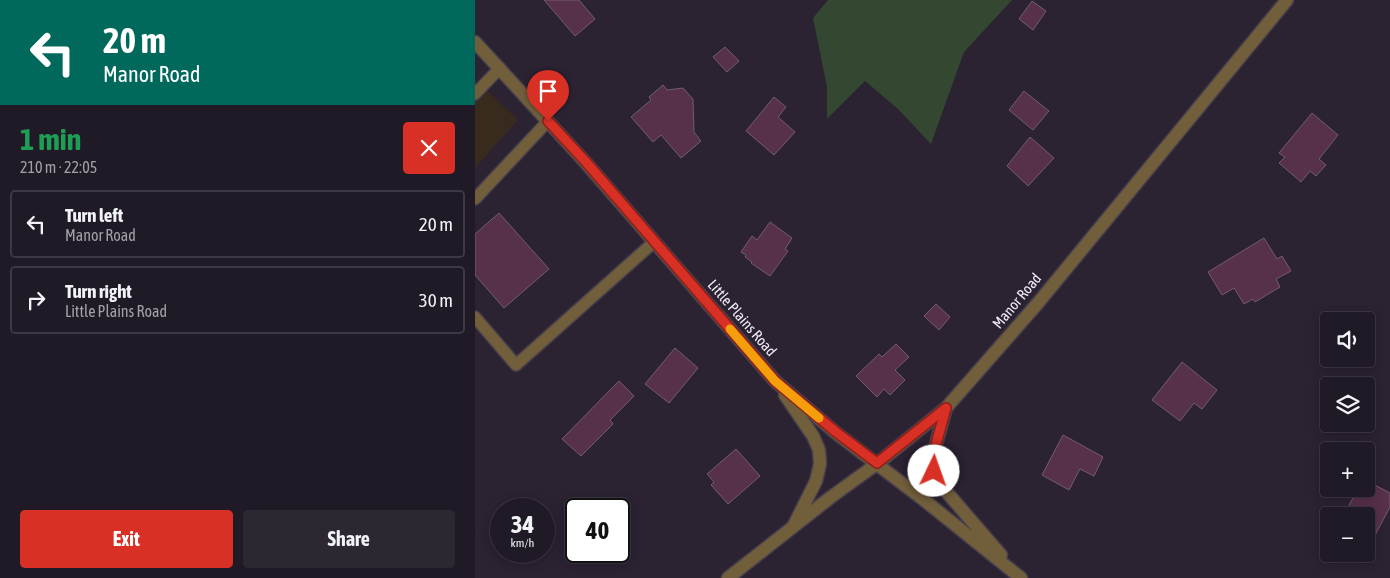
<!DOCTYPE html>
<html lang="en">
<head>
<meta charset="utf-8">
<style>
	:root { --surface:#201a26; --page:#2d2732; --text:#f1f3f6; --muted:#a2a1a7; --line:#3d3843; --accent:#d93025 }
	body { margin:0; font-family:"Asap Condensed",sans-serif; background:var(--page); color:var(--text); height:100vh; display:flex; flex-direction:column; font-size:19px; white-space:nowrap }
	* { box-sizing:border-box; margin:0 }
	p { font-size:16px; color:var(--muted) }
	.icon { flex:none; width:28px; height:28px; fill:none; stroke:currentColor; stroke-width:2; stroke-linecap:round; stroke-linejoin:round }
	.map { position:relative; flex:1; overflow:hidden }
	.drawer { display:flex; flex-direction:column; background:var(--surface); width:475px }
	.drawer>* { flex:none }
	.top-card { background:#00695c; color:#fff; overflow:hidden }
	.tools { position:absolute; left:845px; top:312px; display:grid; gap:10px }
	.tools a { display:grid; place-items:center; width:55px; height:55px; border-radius:5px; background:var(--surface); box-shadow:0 2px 12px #0003,0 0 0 1px var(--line); font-size:25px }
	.speed { position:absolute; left:15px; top:498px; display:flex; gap:10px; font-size:25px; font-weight:700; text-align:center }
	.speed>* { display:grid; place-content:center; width:65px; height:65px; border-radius:50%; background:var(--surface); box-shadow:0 2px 12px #0003,0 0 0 1px var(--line); line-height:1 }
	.speed small { font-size:12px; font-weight:400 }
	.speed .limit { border:2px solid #111; border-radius:8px; background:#fff; color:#111 }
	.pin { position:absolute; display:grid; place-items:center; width:42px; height:42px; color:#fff; margin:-51px -21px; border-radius:50% 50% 50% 0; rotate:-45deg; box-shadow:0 0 5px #0007 }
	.pin .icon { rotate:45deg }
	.me { position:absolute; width:55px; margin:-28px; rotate:3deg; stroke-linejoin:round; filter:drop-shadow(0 0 4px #0008) }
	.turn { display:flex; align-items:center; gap:18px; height:105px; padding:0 20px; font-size:22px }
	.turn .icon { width:65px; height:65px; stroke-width:2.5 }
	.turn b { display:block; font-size:35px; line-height:42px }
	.round { display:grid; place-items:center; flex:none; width:52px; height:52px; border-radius:5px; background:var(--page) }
	.headline { display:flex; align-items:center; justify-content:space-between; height:85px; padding:0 20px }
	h1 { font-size:30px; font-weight:700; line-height:38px; color:#1e9e55 }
	.action { display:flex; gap:10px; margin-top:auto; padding:10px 20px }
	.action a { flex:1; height:58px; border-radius:5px; background:var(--accent); color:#fff; font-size:20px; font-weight:700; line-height:58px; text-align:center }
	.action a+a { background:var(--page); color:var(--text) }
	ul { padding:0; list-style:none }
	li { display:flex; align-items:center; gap:15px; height:68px; margin:0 10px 8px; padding:0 10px; border:2px solid var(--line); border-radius:5px }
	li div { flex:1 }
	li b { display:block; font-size:19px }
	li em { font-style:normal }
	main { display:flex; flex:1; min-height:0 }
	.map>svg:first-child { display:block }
</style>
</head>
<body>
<main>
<section class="drawer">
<div class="top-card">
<div class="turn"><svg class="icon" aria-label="left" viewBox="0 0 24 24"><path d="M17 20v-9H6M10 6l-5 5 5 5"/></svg><div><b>20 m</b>Manor Road</div></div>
</div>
<div class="headline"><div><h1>1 min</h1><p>210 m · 22:05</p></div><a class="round" style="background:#d93025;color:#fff"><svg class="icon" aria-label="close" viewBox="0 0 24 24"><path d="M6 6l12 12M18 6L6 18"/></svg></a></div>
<ul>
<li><svg class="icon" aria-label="left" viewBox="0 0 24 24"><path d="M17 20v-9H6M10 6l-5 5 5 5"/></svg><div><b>Turn left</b><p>Manor Road</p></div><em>20 m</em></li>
<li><svg class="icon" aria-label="right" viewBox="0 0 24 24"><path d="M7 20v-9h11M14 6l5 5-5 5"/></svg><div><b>Turn right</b><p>Little Plains Road</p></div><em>30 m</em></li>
</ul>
<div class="action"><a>Exit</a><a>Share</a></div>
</section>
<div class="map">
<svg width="915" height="578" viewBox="0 0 915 578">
	<rect width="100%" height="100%" fill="#2b2232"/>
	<!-- education -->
	<path fill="#392a1e" d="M0,79l43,41 -43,48z"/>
	<!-- green -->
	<path fill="#344730" d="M353,0h184l-48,52 -33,92 -33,-35 -33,-28 -38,38v-32l-14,-69z"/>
	<!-- building -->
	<path fill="#573049" stroke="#735e6a" d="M69,0h35l16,19 -20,17z
		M557,1l14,10 -13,19 -14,-11z
		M250,47l14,14 -12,11 -14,-15z
		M188,85l4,5 16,-2 10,11 1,33 7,9 -20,17 -20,-23 -8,7 -22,-25 20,-17 -2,-3z
		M549,91l25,20 -16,19 -24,-20z
		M299,97l12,10 -8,10 17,15 -21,23 -28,-24z
		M837,113l26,22 -19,24 7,6 -10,11 -6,-5 -9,11 -22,-19 6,-6 -6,-4z
		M555,137l24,21 -26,28 -21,-20z
		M24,213l50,56 -45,39 -29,-33v-41z
		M295,222l22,16 -7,11 3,2 -18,25 -19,-13 1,-1 -7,-5 1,-2 -5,-3 11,-16 5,4z
		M789,238l13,21 5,-3 9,15 -15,8 4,8 -25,15 -2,-3 -9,5 -10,-16 -12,7 -14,-23z
		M461,304l14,13 -11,13 -15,-14z
		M421,344l13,13 -14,13 10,10 -15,15 -6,-6 -7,8 -21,-21 23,-22 3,3z
		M200,348l23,20 -29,35 -24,-19z
		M707,362l35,28 -15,19 -8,-6 -14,18 -28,-21z
		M144,381l15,15 -24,24 3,4 -32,32 -19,-17z
		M588,435l40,22 -9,19 -14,-7 -11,21 -27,-15z
		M261,449l24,27 -32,28 -17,-19 3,-3 -7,-8z
		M896,483l19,10v14l-24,45v-36h-23l14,-25 8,3z"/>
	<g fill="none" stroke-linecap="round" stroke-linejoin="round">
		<defs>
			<path id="service" d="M0,94l25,-26
				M0,199l73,-78
				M0,317l41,48 138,-123"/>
			<path id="tertiary" d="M0,42l111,121 189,218 61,52 88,67 97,78
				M310,395l28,41 6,14 1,14 -4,17 -22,44
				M471,408l-13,47 1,16 10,18 57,66
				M253,578l103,-81 47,-34 68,-55 92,-105 249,-303"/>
		</defs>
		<!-- service casing -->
		<use href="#service" stroke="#473e4d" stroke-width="14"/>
		<!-- tertiary casing -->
		<use href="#tertiary" stroke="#473e4d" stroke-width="15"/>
		<!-- service -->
		<use href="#service" stroke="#715e3b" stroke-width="11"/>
		<!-- tertiary -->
		<use href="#tertiary" stroke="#715e3b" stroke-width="12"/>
	</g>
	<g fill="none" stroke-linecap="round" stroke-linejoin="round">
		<defs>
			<path id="route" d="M73,121l38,41 189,219 61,51 41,31 69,-55 -13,47 1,16"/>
		</defs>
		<!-- route casing -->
		<use href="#route" stroke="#8d1f18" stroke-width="12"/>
		<!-- route -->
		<use href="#route" stroke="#d93025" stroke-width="9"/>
		<!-- slow -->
		<path stroke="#f59e0b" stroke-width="9" d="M255,329l45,52 44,37"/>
	</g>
	<g text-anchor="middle" stroke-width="4" stroke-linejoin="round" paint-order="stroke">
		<!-- street labels -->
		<g font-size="15" fill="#f1ebf6" stroke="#2b2232">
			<text transform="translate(542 301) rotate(-50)" y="5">Manor Road</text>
			<text transform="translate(267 318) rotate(49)" y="5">Little Plains Road</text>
		</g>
	</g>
</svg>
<div class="tools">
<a><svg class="icon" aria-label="sound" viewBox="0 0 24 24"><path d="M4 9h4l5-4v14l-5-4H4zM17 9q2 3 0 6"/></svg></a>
<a><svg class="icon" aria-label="layers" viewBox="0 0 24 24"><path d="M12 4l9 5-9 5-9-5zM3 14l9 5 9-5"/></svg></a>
<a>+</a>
<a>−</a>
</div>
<div class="speed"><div>34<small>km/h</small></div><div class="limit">40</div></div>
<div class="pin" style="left:73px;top:121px;background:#d93025"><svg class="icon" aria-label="arrive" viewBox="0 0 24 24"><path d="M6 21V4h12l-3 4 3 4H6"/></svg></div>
<svg class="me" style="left:459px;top:471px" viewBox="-20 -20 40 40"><circle r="19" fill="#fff"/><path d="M0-13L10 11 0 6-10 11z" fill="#d93025"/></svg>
</div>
</main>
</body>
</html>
